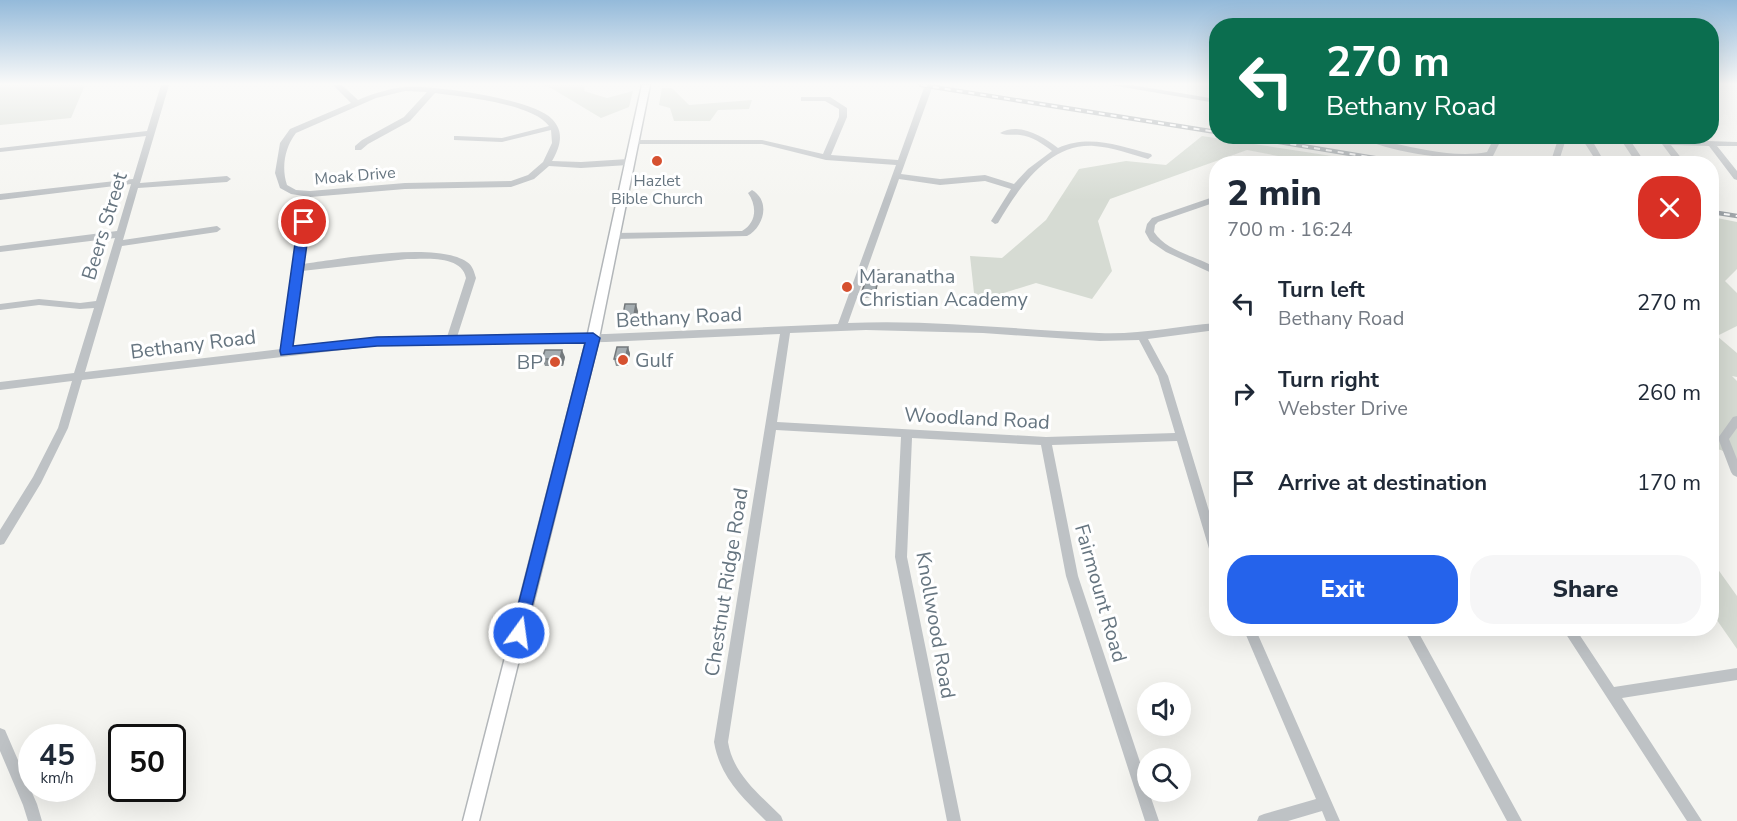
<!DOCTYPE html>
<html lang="en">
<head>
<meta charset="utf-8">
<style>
	:root { --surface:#fff; --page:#f6f6f7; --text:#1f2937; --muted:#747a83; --accent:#2563eb }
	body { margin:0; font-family:"Nunito Sans",sans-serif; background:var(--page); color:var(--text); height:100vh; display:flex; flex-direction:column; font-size:22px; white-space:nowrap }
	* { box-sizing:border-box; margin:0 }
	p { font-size:20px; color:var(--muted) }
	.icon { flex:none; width:33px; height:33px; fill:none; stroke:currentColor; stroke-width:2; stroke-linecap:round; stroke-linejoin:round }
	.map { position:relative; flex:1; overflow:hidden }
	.panel { position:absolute; left:1209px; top:156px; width:510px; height:480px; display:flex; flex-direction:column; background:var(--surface); border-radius:24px; box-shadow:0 6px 24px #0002 }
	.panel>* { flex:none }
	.top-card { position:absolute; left:1209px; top:18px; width:510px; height:126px; border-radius:24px; box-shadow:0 6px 24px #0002; background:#0b6e4f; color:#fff; overflow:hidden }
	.controls { position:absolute; left:1137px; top:682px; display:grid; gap:12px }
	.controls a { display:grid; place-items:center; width:54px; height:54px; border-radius:50%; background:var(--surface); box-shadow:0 6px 24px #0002; font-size:30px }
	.speed { position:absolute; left:18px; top:724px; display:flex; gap:12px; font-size:30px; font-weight:700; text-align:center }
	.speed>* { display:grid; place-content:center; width:78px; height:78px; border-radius:50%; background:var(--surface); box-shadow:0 6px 24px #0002; line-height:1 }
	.speed small { font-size:15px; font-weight:400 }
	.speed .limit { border:3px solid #111; border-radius:9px; background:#fff; color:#111 }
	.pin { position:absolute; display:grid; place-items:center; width:51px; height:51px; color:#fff; margin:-26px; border:3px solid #fff; border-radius:50%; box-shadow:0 2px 6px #0007 }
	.me { position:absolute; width:66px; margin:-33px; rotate:14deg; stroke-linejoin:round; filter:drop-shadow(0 0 4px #0008) }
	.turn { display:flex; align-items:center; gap:21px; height:126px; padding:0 18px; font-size:27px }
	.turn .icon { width:78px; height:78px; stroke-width:2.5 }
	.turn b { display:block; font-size:42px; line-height:51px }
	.round { display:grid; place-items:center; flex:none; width:63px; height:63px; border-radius:24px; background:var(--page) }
	.headline { display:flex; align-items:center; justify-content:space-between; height:102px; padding:0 18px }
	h1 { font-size:36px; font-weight:800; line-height:45px }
	.button { display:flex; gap:12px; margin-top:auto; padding:12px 18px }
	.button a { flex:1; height:69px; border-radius:24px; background:var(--accent); color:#fff; font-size:24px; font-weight:800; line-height:69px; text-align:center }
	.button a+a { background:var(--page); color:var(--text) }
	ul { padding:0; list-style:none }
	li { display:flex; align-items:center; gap:18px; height:90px; padding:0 18px }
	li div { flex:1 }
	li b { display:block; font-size:22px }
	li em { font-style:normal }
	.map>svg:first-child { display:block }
</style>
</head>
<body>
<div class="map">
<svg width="1737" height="821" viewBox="0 0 1737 821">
	<rect width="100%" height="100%" fill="#f5f5f1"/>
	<!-- green -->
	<path fill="#d6dbd3" d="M0,85h85l-14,33 -71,7z
		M541,85h44l-1,6 23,7 26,-7 -4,16 -28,11 -50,-30z
		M662,88h10l17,17 63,-5 -3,9 -31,1 -8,11h-36l-4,-13 -11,-3z
		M1202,136l175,27h-74l-14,-5 -42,-8 -137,49 -12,22 14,50 -20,28 -56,-16 -61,19 -5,-46 32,2 44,-38 33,-51 47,-8 40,4z
		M1712,217l25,5v47l-12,12 12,12v33l-20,10 20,17v24l-5,-1 5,5v78l-16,-9 -9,-2v-155l2,-4 -2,-2z
		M1712,561l25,35v53l-25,-36z"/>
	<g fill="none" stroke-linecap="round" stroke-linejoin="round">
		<defs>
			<path id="major" d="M642,85h8l-51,253 -120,483h-16l124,-483z"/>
		</defs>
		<!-- major casing -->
		<use href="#major" stroke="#b2b6b9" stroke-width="3"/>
		<!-- minor -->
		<path fill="#bec2c5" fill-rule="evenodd" d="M161,85h8l-29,98 87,-7 4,3 -4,3 -89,6 -15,52 94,-14 4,3 -4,3 -95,14 -37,126 196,-23 19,-127 4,-3 4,3 -5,42c37,-5 134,-23 164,-2 6,4 7,10 9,16l-19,59 149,-3 232,-10 58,-159 -70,-5 -64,-16h-128l-4,-2 4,-2h128l61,14 16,-37v-8l-14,-8h-24v-4h29l17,11v9l-16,38 67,5 27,-75h8l-32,89 39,5 45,-4 29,9 14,-15 24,-18c-9,-7 -20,-15 -32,-16 -8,-1 -14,1 -20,-2 18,-11 43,3 58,15 32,-14 61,-2 93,6l1,2 -4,3c-18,-5 -36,-12 -54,-13 -46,-3 -76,43 -96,77l-3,1 -4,-3 20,-32 -26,-8 -45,4 -41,-6 -51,144c84,-4 167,7 251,10 40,2 78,-7 117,-10v7l-68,9 20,37 48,158v23l-4,-1 -2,-4 -33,-111 -125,4 26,131 70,210v6h1l10,29h-14l-79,-245 -25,-131 -129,-7 -5,119 54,264h-14l-52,-264 6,-120 -125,-7 -48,312c5,32 31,52 53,74l2,5h-17c-24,-24 -46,-44 -52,-79l66,-408 -174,8 -229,4 -295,34 -14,48 -27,55 -37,61 -4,1v-15l33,-53 25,-49 14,-47 -72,9v-8l74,-9 20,-65 -14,1 -41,-4 -39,5v-6l39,-5 41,4 16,-2 19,-63 -115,14v-6l117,-15 14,-47 -131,16v-6l133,-15 13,-43 -146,16v-4l147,-17zM407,259c18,0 55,-4 59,19l-19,59 -70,1 -86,10 11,-77zM866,330l117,3 117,8 39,-1 19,36 17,57 -129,4 -269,-15 13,-89z
			M333,85h9l16,15c14,-6 32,-12 48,-13 28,-2 127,12 146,32 13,13 8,28 0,42l29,1 47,-3 4,3 -4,3 -47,3 -32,-2 -15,13 -23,8 -106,2 -95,8 -19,-3 -11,-6 -5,-15 5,-30 10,-14 61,-26zM405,91l22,1 -23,25 -42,23 -7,6v4h6l7,-6 42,-23 25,-28c27,4 98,10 114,33l-47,12 -45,-2h-3v4l48,2 49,-12 1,13 -9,19 -15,13 -17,6 -106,2 -95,8 -14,-1 -9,-5c-6,-18 -2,-38 9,-52l80,-35z
			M1111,85h21l84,14v4z
			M1359,136c12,0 22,4 33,7 29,6 65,15 95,9l8,-16h8l-10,20c-29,7 -108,-3 -134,-20z
			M1559,136l178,6v4h-20l20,25v9l-3,-1 -25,-33 -38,-1 15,19h-9l-15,-20 -30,-1 14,21h-9l-14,-21 -30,-1 8,14 2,8h-8l-2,-8 -9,-14h-19l-7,22h-8z
			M752,190c19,11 12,37 -5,46l-131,3 -4,-3 4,-3 126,-2c15,-9 15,-25 6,-38z
			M1216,196v6l-58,20 -3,3 -1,7c13,20 43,24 62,36v7l-50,-23 -16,-11 -5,-9 2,-8 5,-6z
			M1737,416v12l-8,11 8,20v18l-4,-2 -2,-3 -13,-34 15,-21z
			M1243,628h12l85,193h-14l-4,-10 -34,10h-31l2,-5 5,-2 52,-15z
			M1403,628h13l106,193h-15z
			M1562,628h13l39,59 123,-19v12l-115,18 80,123h-15z
			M0,728l5,2 32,74 5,17h-14l-5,-16 -23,-54z"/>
		<!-- major -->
		<use href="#major" fill="#fff" fill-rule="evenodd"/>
		<defs>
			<path id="rail" d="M921,85l295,47
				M1243,136l167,28
				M1404,160l22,4
				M1712,212l25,4"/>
		</defs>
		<!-- rail casing -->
		<use href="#rail" stroke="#a0a6aa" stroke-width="4.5"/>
		<!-- rail -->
		<use href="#rail" stroke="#fff" stroke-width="2" stroke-dasharray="6" stroke-linecap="butt"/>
	</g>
	<!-- wall -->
	<path fill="#8e9598" d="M879,270v7l-4,20 -13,1v-7z
		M638,311l-2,11h-11l-2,-7z
		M628,347l2,7 -3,12h-11l-2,-7z
		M565,357l-2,9h-18l-3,-7z"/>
	<!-- shaded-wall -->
	<path fill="#74797c" d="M879,270v7l-4,20 1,-7z
		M636,304l2,7 -2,11 -2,-7z
		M628,347l2,7 -3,12 -2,-7z
		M562,350l3,7 -2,9 -3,-7z"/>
	<!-- building -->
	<path fill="#a5adb1" stroke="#74797c" stroke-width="1.5" d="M870,270h9l-3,20 -14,1z
		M625,304h11l-2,11h-11z
		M617,347h11l-3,12h-11z
		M545,350h17l-2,9h-18z"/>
	<!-- sky -->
	<linearGradient id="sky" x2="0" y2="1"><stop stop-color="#94bada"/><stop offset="0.42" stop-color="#fafaf9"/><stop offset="1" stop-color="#fafaf9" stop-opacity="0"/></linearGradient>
	<rect width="1737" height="200" fill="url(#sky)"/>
	<!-- route -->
	<path fill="#2563eb" stroke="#184099" stroke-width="1.5" d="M304,218l6,4 -17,124 84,-9 216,-4 7,5 -76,300 -5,2 -6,-2 -2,-5 74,-290 -208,3 -96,9 -1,-4 18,-129z"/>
	<!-- markers -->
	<g fill="#d65130" stroke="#fff" stroke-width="2">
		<circle cx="657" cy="161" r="6"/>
		<circle cx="847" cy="287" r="6"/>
		<circle cx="623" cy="360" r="6"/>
		<circle cx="555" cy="362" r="6"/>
	</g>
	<g text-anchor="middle" stroke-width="6" stroke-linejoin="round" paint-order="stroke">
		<!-- far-street labels -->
		<g font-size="16" fill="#667580" stroke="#fff">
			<text transform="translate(355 175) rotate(-5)" y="6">Moak Drive</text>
		</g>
		<!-- far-poi labels -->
		<g font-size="16" fill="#667580" stroke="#fff">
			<text x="657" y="186">Hazlet<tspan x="657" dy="18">Bible Church</tspan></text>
		</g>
		<!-- street labels -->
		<g font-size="20" fill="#667580" stroke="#fff">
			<text transform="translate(104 226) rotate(-73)" y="7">Beers Street</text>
			<text transform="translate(679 317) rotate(-3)" y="7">Bethany Road</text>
			<text transform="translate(193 344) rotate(-7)" y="7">Bethany Road</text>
			<text transform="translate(977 418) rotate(3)" y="7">Woodland Road</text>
			<text transform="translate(726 582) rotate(-81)" y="7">Chestnut Ridge Road</text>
			<text transform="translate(1101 593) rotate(74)" y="7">Fairmount Road</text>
			<text transform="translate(936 625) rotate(80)" y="7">Knollwood Road</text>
		</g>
		<!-- poi labels -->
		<g font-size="20" fill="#667580" stroke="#fff" text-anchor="start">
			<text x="859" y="283">Maranatha<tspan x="859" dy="23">Christian Academy</tspan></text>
			<text x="635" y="367">Gulf</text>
			<text x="543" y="369" text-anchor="end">BP</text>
		</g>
	</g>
</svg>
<div class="controls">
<a><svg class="icon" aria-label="sound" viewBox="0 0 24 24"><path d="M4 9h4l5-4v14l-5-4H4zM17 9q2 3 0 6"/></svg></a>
<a><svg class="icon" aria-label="search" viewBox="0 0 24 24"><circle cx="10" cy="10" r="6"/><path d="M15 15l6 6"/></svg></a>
</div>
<div class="speed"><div>45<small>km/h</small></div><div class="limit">50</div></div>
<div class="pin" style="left:304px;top:222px;background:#d93025"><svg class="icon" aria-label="arrive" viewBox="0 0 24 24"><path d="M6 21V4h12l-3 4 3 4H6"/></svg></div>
<svg class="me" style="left:519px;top:633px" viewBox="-20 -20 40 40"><circle r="17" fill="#2563eb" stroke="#fff" stroke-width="3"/><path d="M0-11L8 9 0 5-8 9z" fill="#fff"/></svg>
<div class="top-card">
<div class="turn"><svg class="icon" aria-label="left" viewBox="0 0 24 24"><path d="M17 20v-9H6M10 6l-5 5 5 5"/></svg><div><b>270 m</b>Bethany Road</div></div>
</div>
<section class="panel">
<div class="headline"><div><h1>2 min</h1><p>700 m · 16:24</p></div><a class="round" style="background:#d93025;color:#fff"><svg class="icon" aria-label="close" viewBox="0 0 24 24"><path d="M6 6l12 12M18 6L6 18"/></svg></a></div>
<ul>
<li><svg class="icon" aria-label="left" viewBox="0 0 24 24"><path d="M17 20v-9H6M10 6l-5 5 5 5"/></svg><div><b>Turn left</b><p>Bethany Road</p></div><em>270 m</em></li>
<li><svg class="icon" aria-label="right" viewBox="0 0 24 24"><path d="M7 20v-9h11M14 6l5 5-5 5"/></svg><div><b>Turn right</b><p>Webster Drive</p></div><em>260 m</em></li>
<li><svg class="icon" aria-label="arrive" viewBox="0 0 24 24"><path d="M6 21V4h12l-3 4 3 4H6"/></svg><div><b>Arrive at destination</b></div><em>170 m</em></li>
</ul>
<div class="button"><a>Exit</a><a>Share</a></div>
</section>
</div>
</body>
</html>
